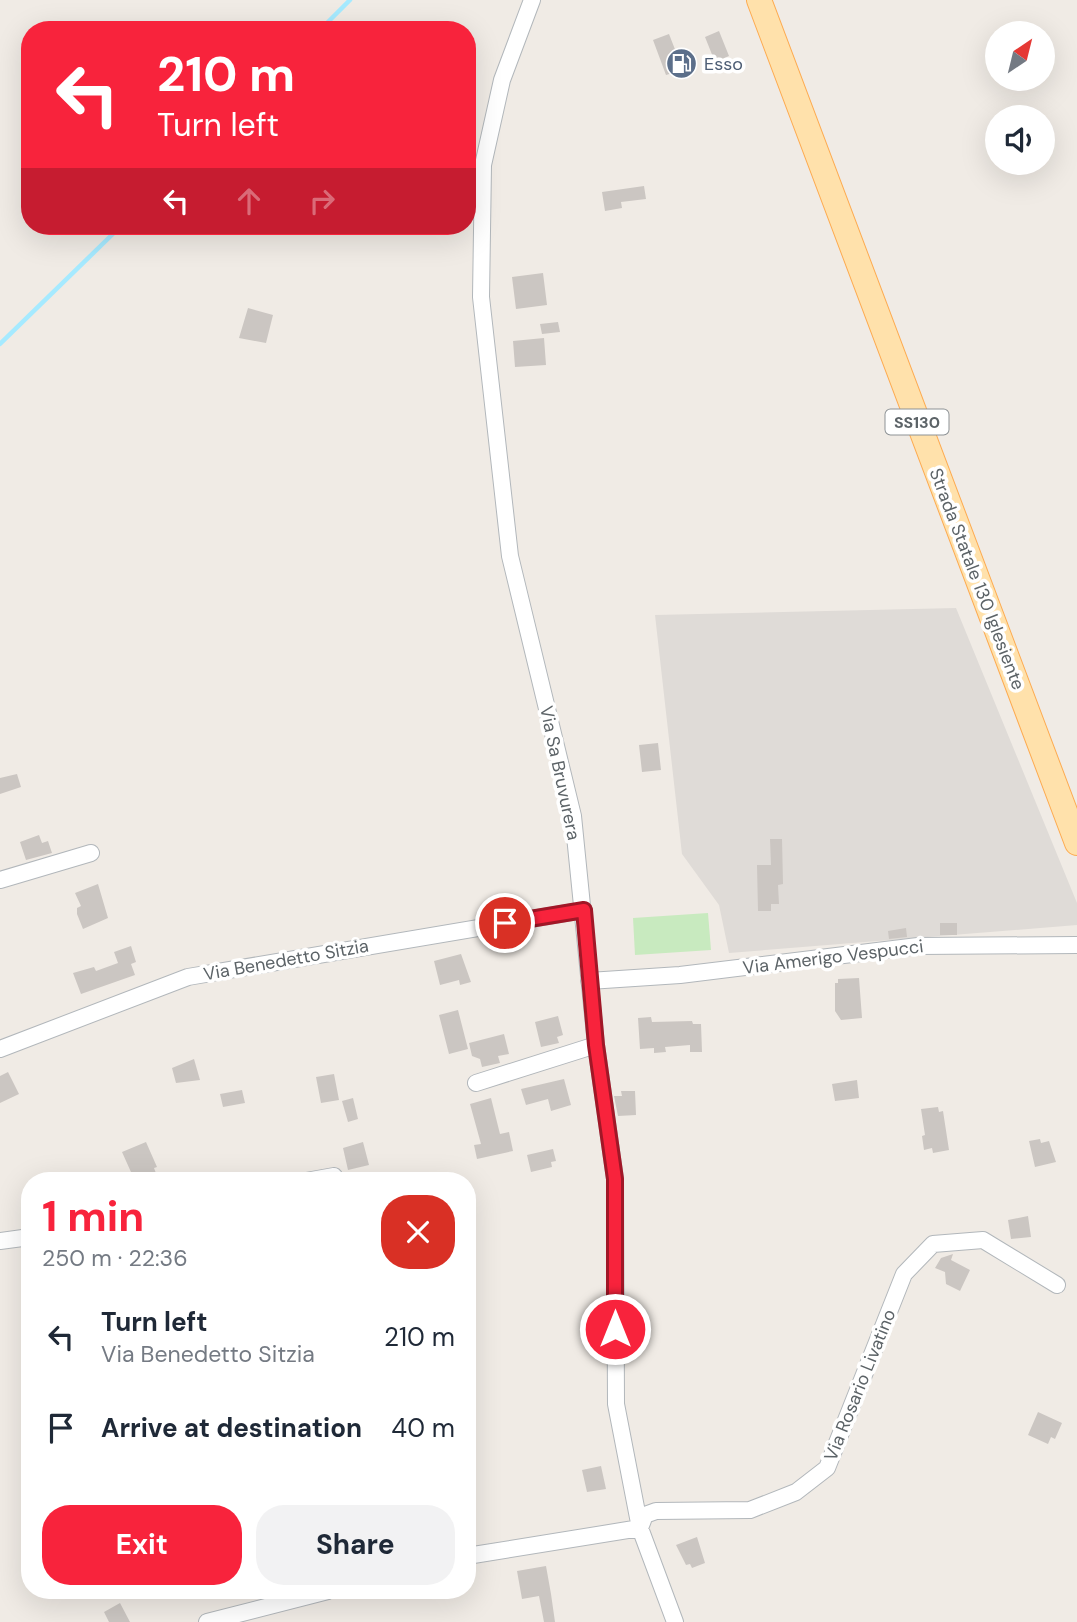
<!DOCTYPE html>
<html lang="en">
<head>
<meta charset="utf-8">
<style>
	:root { --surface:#fff; --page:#f2f2f3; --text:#1f2937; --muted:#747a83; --accent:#f8233c }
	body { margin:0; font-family:"DM Sans",sans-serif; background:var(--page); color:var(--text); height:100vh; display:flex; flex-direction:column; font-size:26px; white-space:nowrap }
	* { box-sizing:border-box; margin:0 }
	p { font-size:23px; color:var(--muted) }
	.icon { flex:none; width:38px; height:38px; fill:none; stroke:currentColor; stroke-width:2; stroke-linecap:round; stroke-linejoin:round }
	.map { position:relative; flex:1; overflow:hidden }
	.panel { position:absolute; left:21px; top:1172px; width:455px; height:427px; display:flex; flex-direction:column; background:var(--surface); border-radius:28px; box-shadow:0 7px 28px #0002 }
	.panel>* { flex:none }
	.top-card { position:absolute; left:21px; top:21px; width:455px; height:214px; border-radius:28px; box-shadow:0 7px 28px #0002; background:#f8233c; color:#fff; overflow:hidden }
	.needle { width:46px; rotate:35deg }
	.tools { position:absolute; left:985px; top:21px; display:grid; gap:14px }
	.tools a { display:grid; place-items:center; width:70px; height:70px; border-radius:50%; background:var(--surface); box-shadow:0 7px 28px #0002; font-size:35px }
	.pin { position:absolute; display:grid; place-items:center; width:60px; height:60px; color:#fff; margin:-30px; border:4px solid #fff; border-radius:50%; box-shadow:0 2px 7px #0007 }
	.me { position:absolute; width:77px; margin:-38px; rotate:0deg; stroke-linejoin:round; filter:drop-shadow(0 0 5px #0008) }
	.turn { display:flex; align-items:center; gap:24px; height:147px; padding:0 21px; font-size:32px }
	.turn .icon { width:91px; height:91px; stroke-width:2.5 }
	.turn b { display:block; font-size:49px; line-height:60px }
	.lanes { display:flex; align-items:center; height:66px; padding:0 21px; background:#0003; justify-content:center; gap:35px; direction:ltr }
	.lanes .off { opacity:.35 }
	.round { display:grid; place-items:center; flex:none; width:74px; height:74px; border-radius:28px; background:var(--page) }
	.overview { display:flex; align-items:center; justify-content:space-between; height:119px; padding:0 21px }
	h1 { font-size:42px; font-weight:700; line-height:52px; color:var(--accent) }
	.button { display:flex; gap:14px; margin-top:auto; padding:14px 21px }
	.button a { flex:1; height:80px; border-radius:28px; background:var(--accent); color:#fff; font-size:28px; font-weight:700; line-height:80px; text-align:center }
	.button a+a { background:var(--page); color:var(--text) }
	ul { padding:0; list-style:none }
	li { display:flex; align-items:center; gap:21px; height:91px; padding:0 21px }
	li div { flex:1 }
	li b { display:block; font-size:26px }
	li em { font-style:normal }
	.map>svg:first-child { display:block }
</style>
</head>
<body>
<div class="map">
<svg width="1077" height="1622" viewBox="0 0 1077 1622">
	<rect width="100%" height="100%" fill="#f0ebe5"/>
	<!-- industrial -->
	<path fill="#dfdbd7" d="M956,608l121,295v22l-348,28 -10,-48 -37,-51 -27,-239z"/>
	<!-- green -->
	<path fill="#c8eabf" d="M708,913l3,37 -76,5 -2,-37z"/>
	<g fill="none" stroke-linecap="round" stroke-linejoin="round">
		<!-- stream -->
		<path stroke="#a6eaff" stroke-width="4.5" d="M320,30l30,-30
			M0,344l121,-118"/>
	</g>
	<!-- building -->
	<path fill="#cbc6c2" d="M719,31l10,25 -14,6 -10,-25z
		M669,34l14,36 -17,5 -13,-35z
		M644,186l2,13 -25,3 1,6 -17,3 -3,-19z
		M543,273l4,32 -31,4 -4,-32z
		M248,308l25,7 -7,28 -27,-5z
		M558,322l2,10 -18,2 -2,-10z
		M544,338l2,27 -31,2 -2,-26z
		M658,743l3,27 -19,2 -3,-27z
		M17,774l4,13 -21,7v-16z
		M39,835l3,8 6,-2 4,12 -26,7 -6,-18z
		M770,839h12l1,45 -5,1 1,19h-8v7h-13l-1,-46h14z
		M98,884l10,34 -25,11 -6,-15v-6l4,-2 -6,-13z
		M940,923h17v12h-17z
		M906,928l1,9 -18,2 -1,-8z
		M131,946l5,16 -5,2 4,11 -54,19 -8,-21 21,-6 2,4 22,-8 -4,-11z
		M461,954l10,28 -11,3 -1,-5 -19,5 -6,-24z
		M859,978l3,40 -21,2 -6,-9v-28h3v-4z
		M458,1010l10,39 -19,5 -10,-39z
		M558,1016l5,19 -6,2 2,6 -18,4 -6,-25z
		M651,1017l1,5 40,-1 1,3h8l1,28h-12v-7l-25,2 1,5 -12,1v-5l-14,1 -2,-31z
		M504,1034l5,20 -11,2 2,7 -18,4 -2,-8 -8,-3 -3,-13z
		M194,1059l6,21 -24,3 -4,-15z
		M8,1072l11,22 -19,9v-27z
		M334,1074l5,26 -18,3 -5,-26z
		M564,1079l7,26 -20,6 -3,-12 -22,6 -5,-16z
		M857,1080l2,18 -24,3 -3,-17z
		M242,1090l3,13 -22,4 -3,-13z
		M621,1091h14l1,24 -18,1 -4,-20h8z
		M353,1098l5,21 -10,3 -6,-21z
		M491,1098l9,36 9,-2 4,19 -36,8 -3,-14 7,-1 -11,-40z
		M938,1107l1,5 4,-1 6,39 -16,3 -1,-5 -8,2 -2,-14 3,-1 -4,-26z
		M1040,1139l1,4 8,-2 7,21 -21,5 -6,-26z
		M146,1142l11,25 -3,1 5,13h-24l-13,-29z
		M363,1142l6,23 -21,5 -5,-22z
		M553,1149l3,12 -5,1 1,5 -21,5 -4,-17z
		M1028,1216l3,21 -20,2 -3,-19z
		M953,1254l-2,6 19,10 -10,21 -14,-7 -1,-12 -10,-4 6,-10z
		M1038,1412l24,11 -7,16 -4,-2 -3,7 -20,-9z
		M601,1466l5,23 -19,3 -5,-22z
		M697,1537l8,26 -13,5 -2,-4 -4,1 -10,-20z
		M546,1566l5,28 4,28h-11l-5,-26 -17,3 -5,-28z
		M120,1603l10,19h-21l-5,-10z"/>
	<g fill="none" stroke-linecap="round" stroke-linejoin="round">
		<defs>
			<path id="street" d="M532,0l-30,80 -19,85 -2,132 29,259 63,260 23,229 19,134 1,225 24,124 35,94
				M0,880l91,-27
				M589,981l91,-6 238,-29 159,-1
				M0,1049l188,-72 396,-67
				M476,1083l120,-38
				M306,1181l28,-5
				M0,1241l30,-4
				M467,1556l173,-28 5,-13 11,-4 94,-1 46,-18 31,-24 77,-194 29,-30 50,-4 74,45
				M207,1622l121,-31"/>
			<path id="primary" d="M759,0l318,843"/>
		</defs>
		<!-- street casing -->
		<use href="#street" stroke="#b2b7bb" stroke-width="18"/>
		<!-- primary casing -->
		<use href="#primary" stroke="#fdab51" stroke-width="26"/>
		<!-- street -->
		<use href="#street" stroke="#fff" stroke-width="16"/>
		<!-- primary -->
		<use href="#primary" stroke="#ffe1ab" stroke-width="24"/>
	</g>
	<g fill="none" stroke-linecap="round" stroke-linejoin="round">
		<defs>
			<path id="route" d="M505,923l79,-13 12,135 19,134v150"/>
		</defs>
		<!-- route casing -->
		<use href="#route" stroke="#a11727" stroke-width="18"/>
		<!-- route -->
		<use href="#route" stroke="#f8233c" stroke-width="12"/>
	</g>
	<!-- icons -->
	<defs>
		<symbol id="fuel-disc" viewBox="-11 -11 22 22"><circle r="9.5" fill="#5c6f8a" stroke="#fff"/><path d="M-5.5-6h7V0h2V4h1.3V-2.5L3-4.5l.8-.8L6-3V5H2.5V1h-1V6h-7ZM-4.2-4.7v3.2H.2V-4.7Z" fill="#fff"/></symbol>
	</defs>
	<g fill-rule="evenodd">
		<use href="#fuel-disc" x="664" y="46" width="35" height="35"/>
	</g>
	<g text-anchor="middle" stroke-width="7" stroke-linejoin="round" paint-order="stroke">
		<!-- shield labels -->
		<rect fill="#fff" stroke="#8d9295" stroke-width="2" x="885.5" y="409.5" width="63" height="25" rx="5"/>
		<g font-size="16" font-weight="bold" fill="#5c6367">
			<text x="917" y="428">SS130</text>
		</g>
		<!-- service labels -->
		<g font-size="18" fill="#4e5e75" stroke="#fff" text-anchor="start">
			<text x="704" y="70">Esso</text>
		</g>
		<!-- street labels -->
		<g font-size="18" fill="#5c6367" stroke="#fff">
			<text transform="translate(977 579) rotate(69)" y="6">Strada Statale 130 Iglesiente</text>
			<text transform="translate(560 773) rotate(78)" y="6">Via Sa Bruvurera</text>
			<text transform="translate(833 957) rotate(-7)" y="6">Via Amerigo Vespucci</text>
			<text transform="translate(286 960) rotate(-10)" y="6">Via Benedetto Sitzia</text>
			<text transform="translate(860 1385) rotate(-68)" y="6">Via Rosario Livatino</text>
		</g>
	</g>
</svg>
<div class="tools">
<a><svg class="needle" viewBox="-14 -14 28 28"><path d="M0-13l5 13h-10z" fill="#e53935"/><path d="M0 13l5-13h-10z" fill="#747a83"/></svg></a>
<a><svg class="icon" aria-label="sound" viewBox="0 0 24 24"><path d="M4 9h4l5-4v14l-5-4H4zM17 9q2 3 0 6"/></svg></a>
</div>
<div class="pin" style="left:505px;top:923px;background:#d93025"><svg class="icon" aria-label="arrive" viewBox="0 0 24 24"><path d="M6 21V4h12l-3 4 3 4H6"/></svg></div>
<svg class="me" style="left:615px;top:1329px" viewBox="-20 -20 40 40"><circle r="17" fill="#f8233c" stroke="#fff" stroke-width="3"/><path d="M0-11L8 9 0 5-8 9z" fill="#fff"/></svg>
<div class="top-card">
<div class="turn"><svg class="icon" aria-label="left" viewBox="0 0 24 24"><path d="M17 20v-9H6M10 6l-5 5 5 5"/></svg><div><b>210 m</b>Turn left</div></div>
<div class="lanes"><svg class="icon" aria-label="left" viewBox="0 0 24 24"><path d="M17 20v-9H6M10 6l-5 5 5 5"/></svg><svg class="icon off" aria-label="ahead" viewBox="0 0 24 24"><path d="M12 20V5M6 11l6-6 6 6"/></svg><svg class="icon off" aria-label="right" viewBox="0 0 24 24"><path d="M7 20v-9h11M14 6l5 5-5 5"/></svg></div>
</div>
<section class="panel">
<div class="overview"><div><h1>1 min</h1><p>250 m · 22:36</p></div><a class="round" style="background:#d93025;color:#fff"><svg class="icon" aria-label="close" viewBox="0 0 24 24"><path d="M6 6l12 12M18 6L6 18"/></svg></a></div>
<ul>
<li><svg class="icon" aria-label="left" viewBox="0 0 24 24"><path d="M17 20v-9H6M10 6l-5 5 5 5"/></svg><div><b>Turn left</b><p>Via Benedetto Sitzia</p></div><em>210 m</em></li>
<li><svg class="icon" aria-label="arrive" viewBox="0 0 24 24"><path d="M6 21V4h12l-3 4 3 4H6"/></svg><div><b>Arrive at destination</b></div><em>40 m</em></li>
</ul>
<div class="button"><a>Exit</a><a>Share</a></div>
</section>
</div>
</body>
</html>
